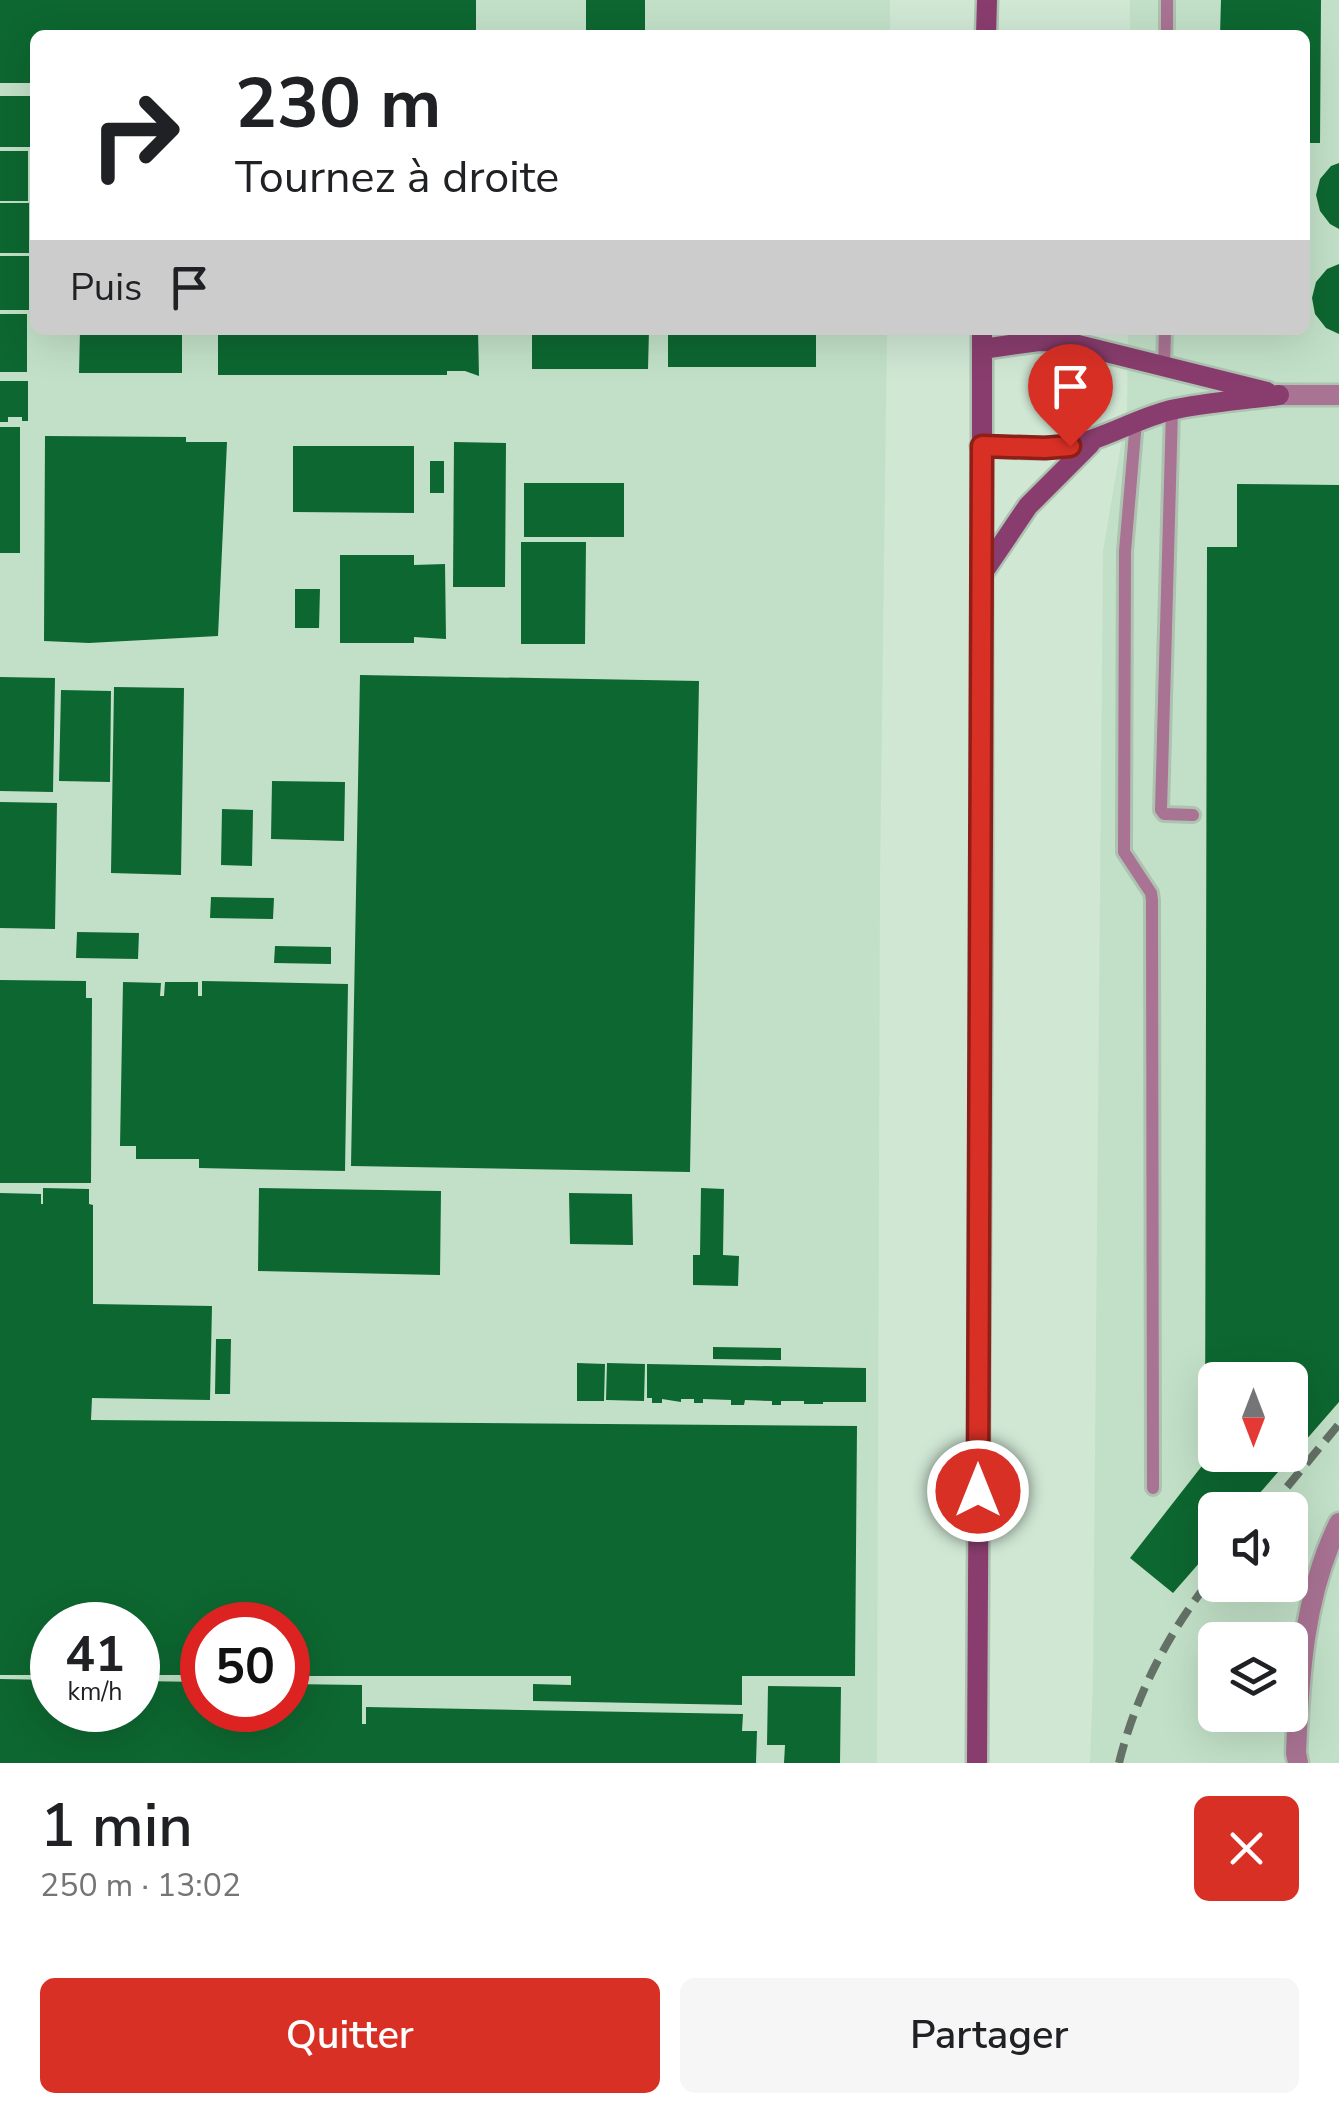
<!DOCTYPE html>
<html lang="fr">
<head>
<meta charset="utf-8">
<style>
	:root { --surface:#fff; --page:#f6f6f6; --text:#202124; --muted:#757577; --accent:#d93025 }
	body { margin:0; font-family:"Nunito Sans",sans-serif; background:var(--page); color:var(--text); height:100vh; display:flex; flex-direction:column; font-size:38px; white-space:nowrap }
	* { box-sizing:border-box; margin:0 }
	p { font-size:32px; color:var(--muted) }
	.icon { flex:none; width:55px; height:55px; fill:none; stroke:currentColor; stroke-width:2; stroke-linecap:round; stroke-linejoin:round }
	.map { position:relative; height:1763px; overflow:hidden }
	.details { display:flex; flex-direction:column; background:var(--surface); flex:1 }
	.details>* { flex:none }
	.top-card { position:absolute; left:30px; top:30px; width:1280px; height:305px; border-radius:15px; box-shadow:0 10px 40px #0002; background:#fff; color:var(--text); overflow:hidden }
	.needle { width:65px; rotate:180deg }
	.fabs { position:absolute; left:1198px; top:1362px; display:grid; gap:20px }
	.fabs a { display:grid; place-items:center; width:110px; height:110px; border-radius:15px; background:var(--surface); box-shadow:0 10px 40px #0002; font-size:50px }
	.speed { position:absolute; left:30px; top:1602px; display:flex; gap:20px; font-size:50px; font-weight:700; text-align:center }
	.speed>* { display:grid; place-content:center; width:130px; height:130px; border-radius:50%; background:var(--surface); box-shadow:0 10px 40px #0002; line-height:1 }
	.speed small { font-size:25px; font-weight:400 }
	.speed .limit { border:15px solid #d22; background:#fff; color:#111 }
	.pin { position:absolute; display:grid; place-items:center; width:85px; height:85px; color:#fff; margin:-102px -42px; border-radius:50% 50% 50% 0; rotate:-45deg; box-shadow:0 0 10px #0007 }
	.pin .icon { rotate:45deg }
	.me { position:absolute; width:110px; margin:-55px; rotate:0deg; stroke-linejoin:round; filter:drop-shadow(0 0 8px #0008) }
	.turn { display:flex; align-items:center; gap:35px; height:210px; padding:0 40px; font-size:45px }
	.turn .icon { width:130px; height:130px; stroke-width:2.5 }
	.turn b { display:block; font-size:70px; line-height:85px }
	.then { display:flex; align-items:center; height:95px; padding:0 40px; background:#0003; gap:20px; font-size:38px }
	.round { display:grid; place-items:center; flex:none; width:105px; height:105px; border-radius:15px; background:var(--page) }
	.summary { display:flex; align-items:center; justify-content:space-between; height:170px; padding:0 40px }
	h1 { font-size:60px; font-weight:600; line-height:75px }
	.cta { display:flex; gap:20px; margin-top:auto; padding:20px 40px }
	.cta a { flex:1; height:115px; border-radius:15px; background:var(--accent); color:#fff; font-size:40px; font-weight:600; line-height:115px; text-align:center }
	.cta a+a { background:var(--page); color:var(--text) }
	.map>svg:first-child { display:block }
</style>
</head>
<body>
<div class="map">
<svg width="1339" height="1763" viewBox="0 0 1339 1763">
	<rect width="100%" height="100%" fill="#d0e7d4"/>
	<!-- built -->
	<path fill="#c2e0c7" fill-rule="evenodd" d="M0,0h890v35h-855v295h852l-7,551 -3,882h-877zM52,1625h86v85h-86zM202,1625h86v85h-86z
		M1130,0h209v1763h-249l3,-84 10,-1128 24,-142 1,-79h177v-295h-175zM1215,1380h75v75h-75zM1215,1510h75v75h-75zM1215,1640h75v75h-75z"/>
	<!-- building -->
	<path fill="#0d6730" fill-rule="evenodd" d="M0,0h476v35h-441v48h-35z
		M586,0h59v35h-59z
		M1221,0h100l-1,143h-15v-108h-85z
		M0,96h31l-1,51h-30z
		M0,151h28v50h-28z
		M1339,163v66l-9,-5 -10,-13 -4,-16 4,-16 11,-13z
		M0,203h29v50h-29z
		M0,256h29v54h-29z
		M1339,264v70l-13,-6 -11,-14 -3,-16 4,-16 11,-13z
		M0,314h27v58h-27z
		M80,330h102v43h-103z
		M218,330h260l1,46 -14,-5h-18v4h-229z
		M532,330h117l-1,39h-116z
		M668,332l148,1v34h-148z
		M0,381h28v40h-6v-4h-14v5h-8z
		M0,427h20v126h-20z
		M45,436l141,1v5h41l-9,194 -129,7 -45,-2z
		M454,442l52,1 -1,144h-52z
		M293,446h121v67l-121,-1z
		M430,461h14v32h-14z
		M524,483h100v54h-100z
		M1237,484l102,1v917l-94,108h-30v35l-42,48 -43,-35 75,-96 2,-915h30zM1215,1380h75v75h-75z
		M521,542h65l-1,102h-64z
		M340,555h74v10l31,-1 1,75 -32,-2v6h-74z
		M295,589h25l-1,39h-24z
		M360,675l339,6 -9,491 -339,-6z
		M0,677l55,1 -2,114 -53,-1z
		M114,687l70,1 -3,187 -70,-2z
		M61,690l50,1 -1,91 -51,-1z
		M272,781l73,1 -1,59 -73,-2z
		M0,802l57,1 -2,126 -55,-1z
		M222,809l31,1 -1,56 -31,-1z
		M211,897l63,1 -1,21 -63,-1z
		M77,932l62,1 -1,26 -62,-1z
		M275,946l56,1v17l-57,-1z
		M0,980l86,1v17h6l-1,185h-91z
		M202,981l146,3 -3,187 -146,-3v-9h-63v-13h-16l3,-164 38,1 -1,13h4l1,-14h33v14h4z
		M43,1188l46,1v15l4,1v99l119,2 -2,94 -118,-2 -1,22 766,6 -2,250h-113v29l-209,-4v-17l38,1v-9h-283v-51h-86v50h-64v-50h-86v50h-52v-482l41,1v10h2z
		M259,1188l182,3 -1,84 -182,-4z
		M701,1188l23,1 -1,66 16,1 -1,30 -45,-1v-30h7z
		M569,1193l63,1 1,51 -63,-1z
		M216,1339h15l-1,55h-15z
		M713,1347l68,1v12l-68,-1z
		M577,1363l28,1 -1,37h-27z
		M607,1363l38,1 -1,37 -38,-1z
		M647,1364l219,4v34h-43v2h-19v-3h-23v4h-9v-4l-27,-1 -1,5h-13v-5l-28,-1v4h-9v-4h-13v3l-19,-3v4h-10v-5h-5z
		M0,1679l52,1v30h86v-29l64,1v28h86v-26l74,1v39h4v-17l377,7 -1,17h15l-1,32h-756z
		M768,1686l73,1 -1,76h-56l1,-18h-18z"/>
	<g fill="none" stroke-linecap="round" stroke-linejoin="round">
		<defs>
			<path id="service" d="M1167,35v-35
				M1164,366l1,-36
				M1172,410l-11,400 3,4 29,1
				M1136,421l-11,130 -1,301 27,41 1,7 1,588"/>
			<path id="minor" d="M1279,395h60"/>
			<path id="tertiary" d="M1298,1763l-2,-10c3,-79 8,-158 43,-230"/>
			<path id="secondary" d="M986,35l1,-35
				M982,349l57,-8 27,1 201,50
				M981,446c29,1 58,4 86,0 36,-6 68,-27 104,-36 35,-8 72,-10 108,-15
				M982,574l46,-68 62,-62
				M977,1763l5,-885v-548"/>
		</defs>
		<!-- service casing -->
		<use href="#service" stroke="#aec2b1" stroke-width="18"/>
		<!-- minor casing -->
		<use href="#minor" stroke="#aec2b1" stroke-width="25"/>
		<!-- tertiary casing -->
		<use href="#tertiary" stroke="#aec2b1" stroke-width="25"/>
		<!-- secondary casing -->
		<use href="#secondary" stroke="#aec2b1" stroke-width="25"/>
		<!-- service -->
		<use href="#service" stroke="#a97393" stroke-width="12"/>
		<!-- minor -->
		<use href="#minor" stroke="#a97393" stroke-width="20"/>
		<!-- tertiary -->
		<use href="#tertiary" stroke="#a97393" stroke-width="20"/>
		<!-- secondary -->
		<use href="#secondary" stroke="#893d6e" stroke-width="20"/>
		<!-- rail -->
		<path stroke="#647166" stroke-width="8" stroke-dasharray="20 10" stroke-linecap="butt" d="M1268,1510l71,-86
			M1119,1763c17,-69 51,-134 96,-189"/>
	</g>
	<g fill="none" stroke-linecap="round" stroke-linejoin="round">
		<defs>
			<path id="route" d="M978,1491l4,-1045 63,2 25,-2"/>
		</defs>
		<!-- route casing -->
		<use href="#route" stroke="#8d1f18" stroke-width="25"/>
		<!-- route -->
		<use href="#route" stroke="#d93025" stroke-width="18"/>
	</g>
</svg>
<div class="fabs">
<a><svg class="needle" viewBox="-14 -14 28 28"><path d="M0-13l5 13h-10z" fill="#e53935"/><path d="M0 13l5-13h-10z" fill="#757577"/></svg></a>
<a><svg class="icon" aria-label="sound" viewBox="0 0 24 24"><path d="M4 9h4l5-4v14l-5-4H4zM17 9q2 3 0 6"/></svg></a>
<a><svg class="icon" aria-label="layers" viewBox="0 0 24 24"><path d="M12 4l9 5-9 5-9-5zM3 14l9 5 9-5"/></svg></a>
</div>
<div class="speed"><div>41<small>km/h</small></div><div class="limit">50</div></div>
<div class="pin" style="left:1070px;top:446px;background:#d93025"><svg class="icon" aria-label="arrive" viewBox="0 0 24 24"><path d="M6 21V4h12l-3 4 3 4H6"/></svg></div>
<svg class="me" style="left:978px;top:1491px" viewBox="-20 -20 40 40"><circle r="17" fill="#d93025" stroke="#fff" stroke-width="3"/><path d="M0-11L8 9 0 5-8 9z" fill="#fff"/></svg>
<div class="top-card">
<div class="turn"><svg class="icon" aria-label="right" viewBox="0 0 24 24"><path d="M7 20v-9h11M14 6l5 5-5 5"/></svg><div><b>230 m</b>Tournez à droite</div></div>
<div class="then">Puis<svg class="icon" aria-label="arrive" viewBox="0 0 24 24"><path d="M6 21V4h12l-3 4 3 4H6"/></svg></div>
</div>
</div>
<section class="details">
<div class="summary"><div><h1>1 min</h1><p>250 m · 13:02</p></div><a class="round" style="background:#d93025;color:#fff"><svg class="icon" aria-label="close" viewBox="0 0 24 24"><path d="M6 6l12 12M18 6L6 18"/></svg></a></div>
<div class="cta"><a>Quitter</a><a>Partager</a></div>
</section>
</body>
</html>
